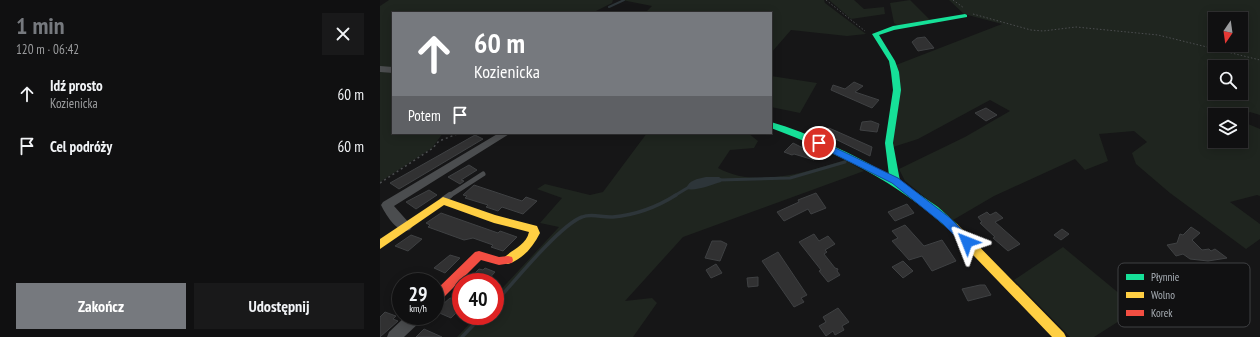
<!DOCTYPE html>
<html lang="pl">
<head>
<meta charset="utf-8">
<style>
	:root { --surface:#101011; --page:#19191a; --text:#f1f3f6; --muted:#9c9d9f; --line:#303031; --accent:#76797e }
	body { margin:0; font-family:"PT Sans Narrow",sans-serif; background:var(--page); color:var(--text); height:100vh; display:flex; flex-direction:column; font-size:15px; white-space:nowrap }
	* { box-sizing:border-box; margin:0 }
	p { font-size:13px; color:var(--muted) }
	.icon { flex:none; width:22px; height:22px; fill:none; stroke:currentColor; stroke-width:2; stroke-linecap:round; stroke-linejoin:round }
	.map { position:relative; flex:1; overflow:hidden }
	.drawer { display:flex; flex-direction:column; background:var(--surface); width:380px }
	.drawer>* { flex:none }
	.hud { position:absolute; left:12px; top:12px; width:380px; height:122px; border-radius:0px; box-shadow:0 2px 10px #0003,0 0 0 1px var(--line); background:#76797e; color:#fff; overflow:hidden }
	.needle { width:26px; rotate:193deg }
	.fabs { position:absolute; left:828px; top:12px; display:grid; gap:8px }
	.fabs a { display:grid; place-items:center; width:40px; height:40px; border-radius:0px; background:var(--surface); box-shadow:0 2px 10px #0003,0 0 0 1px var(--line); font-size:20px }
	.speed { position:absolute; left:12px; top:273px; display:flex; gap:8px; font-size:20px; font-weight:700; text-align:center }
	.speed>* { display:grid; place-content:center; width:52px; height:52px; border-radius:50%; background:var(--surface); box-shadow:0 2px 10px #0003,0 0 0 1px var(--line); line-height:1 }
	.speed small { font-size:10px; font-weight:400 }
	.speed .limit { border:6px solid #d22; background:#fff; color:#111 }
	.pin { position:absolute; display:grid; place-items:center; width:34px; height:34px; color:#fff; margin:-17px; border:2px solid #fff; border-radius:50%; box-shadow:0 1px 4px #0007 }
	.me { position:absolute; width:44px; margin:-22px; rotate:315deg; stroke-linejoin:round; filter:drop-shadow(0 0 3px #0008) }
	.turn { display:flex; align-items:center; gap:14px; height:84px; padding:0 16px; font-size:18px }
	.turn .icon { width:52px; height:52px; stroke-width:2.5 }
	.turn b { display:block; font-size:28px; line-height:34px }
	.then { display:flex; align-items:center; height:38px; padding:0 16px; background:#0003; gap:8px; font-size:15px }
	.round { display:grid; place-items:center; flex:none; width:42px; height:42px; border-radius:0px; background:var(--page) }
	.summary { display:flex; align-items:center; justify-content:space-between; height:68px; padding:0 16px }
	h1 { font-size:24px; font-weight:600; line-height:30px; color:var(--accent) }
	.button { display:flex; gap:8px; margin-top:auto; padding:8px 16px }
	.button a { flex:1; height:46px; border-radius:0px; background:var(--accent); color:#fff; font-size:16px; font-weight:600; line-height:46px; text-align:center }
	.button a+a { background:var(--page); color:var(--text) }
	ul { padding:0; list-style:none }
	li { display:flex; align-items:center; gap:12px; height:52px; padding:0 16px }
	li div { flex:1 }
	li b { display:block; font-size:15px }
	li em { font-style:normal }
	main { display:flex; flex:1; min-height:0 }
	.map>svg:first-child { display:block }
</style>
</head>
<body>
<main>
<section class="drawer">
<div class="summary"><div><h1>1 min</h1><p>120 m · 06:42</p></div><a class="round"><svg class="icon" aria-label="close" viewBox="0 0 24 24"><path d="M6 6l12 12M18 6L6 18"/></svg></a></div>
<ul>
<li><svg class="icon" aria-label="ahead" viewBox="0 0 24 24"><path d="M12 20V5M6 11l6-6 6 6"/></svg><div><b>Idź prosto</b><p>Kozienicka</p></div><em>60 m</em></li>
<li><svg class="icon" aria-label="arrive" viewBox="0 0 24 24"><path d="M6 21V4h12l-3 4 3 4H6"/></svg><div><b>Cel podróży</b></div><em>60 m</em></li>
</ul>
<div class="button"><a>Zakończ</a><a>Udostępnij</a></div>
</section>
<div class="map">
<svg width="880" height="337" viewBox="0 0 880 337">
	<rect width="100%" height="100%" fill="#161617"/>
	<!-- green -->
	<path fill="#1f251f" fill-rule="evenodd" d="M9,0h224l-1,3 -20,10h-199v55l-13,-1v-61z
		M242,0h202l1,3 41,31 -19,2 -56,-6 -20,23v-40h-126l7,-7z
		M449,0h25l10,9 20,-2 1,7 -34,5z
		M530,0l20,20 -31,6 -5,-3 -4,-20z
		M569,0h311v115l-10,-3 -9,6v-3h-26v26h26v-20l19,8v67l-3,-1 -27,7 30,22v15l-14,10 -76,-56 -34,-29 -4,-11 15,-11 -13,-11 -35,3 9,27 -23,9 -10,-11 -81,37 -41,24 -48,-39 -6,-12 66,-32 45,-26 -20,-11 -72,39 -25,8 3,-82 106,-41 -38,-10zM835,19h26v26h-26zM835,67h26v26h-26z
		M0,72h13v61h50l-11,15 -52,34z
		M391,76l46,7 -17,30 -29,-6z
		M267,133h101l10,8 -4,7 -24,2 -12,18c38,21 88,4 127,-8l19,11 -181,66 -58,64 27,-3 5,5 -24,34h-176l20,-21h18v-20l64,-69 -19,-4 22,-25 -25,-9 8,-5 45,11 13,-3z
		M683,247l75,62 -44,28h-24l-56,-57z"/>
	<!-- water -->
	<path fill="#2d3539" d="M326,177h13l3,2 -1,3c-11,3 -23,9 -35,7 3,-9 11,-10 20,-12z"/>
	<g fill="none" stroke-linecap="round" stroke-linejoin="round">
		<!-- stream-far2 -->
		<path stroke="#2d3539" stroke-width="2" d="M229,7l15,-7"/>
		<!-- stream-far1 -->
		<path stroke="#2d3539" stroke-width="3" d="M339,180l71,-2 55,-16
			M294,196l15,-9"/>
		<!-- stream -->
		<path stroke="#2d3539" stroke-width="3.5" d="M115,303c18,-20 65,-78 87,-86 10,-4 21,1 31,0 22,-2 44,-10 63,-22
			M82,337l20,-21"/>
	</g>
	<!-- building -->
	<path fill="#313132" stroke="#3f4143" d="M545,37l9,11 -16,3 -6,-9 5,-4z
		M474,82l9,4 -8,6 24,8 -7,8 -41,-18 2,-5 12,4z
		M606,108l11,7 -11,6 -11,-8z
		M491,121l8,3 -2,8 -17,-2 2,-8z
		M449,128l43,19 -2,9 -47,-23z
		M95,135l8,4 -84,50 -9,-6z
		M413,143l8,4 18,7 -5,6 -20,-6 -2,1 -8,-3z
		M89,165l8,5 -16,10 3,1 -4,3 -12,-7z
		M94,185l48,16 4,-4 11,4 -14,13 -21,-7 -4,4 -12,-4 2,-2 -23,-7 2,-2 -4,-1z
		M49,190l8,5 -21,14 -10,-7z
		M436,193l10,15 -15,6 -3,-5 -24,12 -7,-9 22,-10 -1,-2z
		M527,204l7,9 -19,8 -7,-9z
		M607,212l3,3 6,-3 7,6 -8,4 25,22 -12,7 -15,-13 2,-1 -15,-14 2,-1 -4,-5z
		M61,213l57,20 2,-2 17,6 -14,14 -12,-4 2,-2 -20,-7 -9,2 -36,-13 2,-2 -4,-2z
		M525,225l19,21 18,-6 14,21 -24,10 -10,-15 -13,4 -17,-19 6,-3 -6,-7z
		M811,227l9,6 -8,7 10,10 7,-1 2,2 4,-2 12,9 -19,3 -18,-2 -7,-5 -7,2 -9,-11 10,-2 3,-9 3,1z
		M682,229l7,5 -8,6 -7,-5z
		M434,234l5,7 9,-5 7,8 -10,6 2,2 -3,2 11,14 3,1 -1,2 3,4 -12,7 -9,-11 2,-1 -22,-28z
		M31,235l11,4 -14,12 -13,-5z
		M332,241h9l6,3 -7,17 -15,-3z
		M398,252l29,43 -6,3 3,4 -10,5 -32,-46z
		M70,255l10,3 -15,15 -11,-5z
		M523,261l10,10 -10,7 -11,-11z
		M336,264l6,9 -11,5 -5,-8z
		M105,268l10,4 -9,10h-20l13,-13 4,1z
		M378,277v9l-10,1 -1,-9z
		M600,285h5l6,10 -23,6 -6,-12z
		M76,297l5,2v9l-10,10 -16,-7 15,-13 4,1z
		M458,308l11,14 -7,4 2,4 -9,5 -2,-4 -7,5 -7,-10 7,-4 -3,-5z
		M5,312l11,4 -3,3 5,2 -18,16v-20z
		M44,329l18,8h-26z"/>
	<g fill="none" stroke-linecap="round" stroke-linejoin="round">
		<!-- path-far1 -->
		<path stroke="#4c4e50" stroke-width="1" stroke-dasharray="1.5 2" stroke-linecap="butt" d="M446,0l39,31
			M573,0l11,8
			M593,14l58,16 12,1 33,-4 82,8 102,25"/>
		<!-- path -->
		<path stroke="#4c4e50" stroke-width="1.5" stroke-dasharray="2 3" stroke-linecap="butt" d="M0,183l53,-35 6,-7 21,-8"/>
		<!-- lane-far1 -->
		<path stroke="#4b4d4f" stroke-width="5" d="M69,196l34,-22"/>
		<!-- lane -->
		<path stroke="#4b4d4f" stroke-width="6" d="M63,200l7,-5"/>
		<!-- street -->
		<path fill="#4b4d4f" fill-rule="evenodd" d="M0,66l13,1v6l-13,-1z
			M119,133h12l-117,73 16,18 2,3 -2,3c-12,5 -24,-15 -29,-25l2,-3z
			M26,316h17l-2,5 -17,16h-17l2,-5z"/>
		<!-- fast -->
		<path fill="#16e098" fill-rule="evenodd" d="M585,14l2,1v2l-73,13 -15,5 16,26 4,11 2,18 -8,53 7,38 38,26 19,17 1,3 -1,3 -4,1 -4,-1c-52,-49 -112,-77 -178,-102v-6c38,11 84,33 118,53l-4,-32 8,-53 -2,-18 -2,-11 -17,-27 21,-8z"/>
		<!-- slow -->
		<path fill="#ffcf43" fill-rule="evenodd" d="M63,197l52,18 42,11 3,7c-7,14 -17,26 -32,31l-4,-1 -1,-3c4,-9 23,-13 26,-28l-35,-9 -50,-18 -64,44v-10z
			M573,223l4,1 107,109 2,4h-14l-103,-107 -1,-3 1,-3z"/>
		<!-- jam -->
		<path fill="#f24e42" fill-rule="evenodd" d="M99,251l20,6 9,-1 4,1 1,3 -1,3 -13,2 -18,-5 -42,42 -4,1v-12l40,-39z"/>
	</g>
	<!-- route -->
	<path fill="#1a73e8" stroke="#114b97" d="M439,140l79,38 52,40 21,21 2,3 -2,3h-7l-21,-21 -51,-41 -76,-38 -1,-2z"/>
	<!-- legend -->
	<rect x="738" y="263" width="132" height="64" rx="6" fill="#111112" stroke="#3f4043" stroke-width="1"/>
	<rect x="746" y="274" width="18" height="6" fill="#16e098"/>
	<rect x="746" y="292" width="18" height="6" fill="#ffcf43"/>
	<rect x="746" y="310" width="18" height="6" fill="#f24e42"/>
	<g font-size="11" fill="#a9afb6">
		<text x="771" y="281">Płynnie</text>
		<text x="771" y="299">Wolno</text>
		<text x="771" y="317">Korek</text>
	</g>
</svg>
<div class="fabs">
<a><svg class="needle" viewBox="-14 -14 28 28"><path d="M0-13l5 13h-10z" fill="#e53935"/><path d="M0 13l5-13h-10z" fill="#9c9d9f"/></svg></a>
<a><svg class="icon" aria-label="search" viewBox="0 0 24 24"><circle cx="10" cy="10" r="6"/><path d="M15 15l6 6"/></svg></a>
<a><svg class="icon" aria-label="layers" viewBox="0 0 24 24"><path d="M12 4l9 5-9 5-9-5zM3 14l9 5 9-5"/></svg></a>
</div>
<div class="speed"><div>29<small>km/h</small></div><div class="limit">40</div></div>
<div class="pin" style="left:439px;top:143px;background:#d93025"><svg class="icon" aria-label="arrive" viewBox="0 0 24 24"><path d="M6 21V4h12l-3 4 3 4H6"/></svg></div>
<svg class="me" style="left:587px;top:242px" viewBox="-20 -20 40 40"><path d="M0-17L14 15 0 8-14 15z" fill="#1a73e8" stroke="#fff" stroke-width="4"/></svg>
<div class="hud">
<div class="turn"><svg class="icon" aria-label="ahead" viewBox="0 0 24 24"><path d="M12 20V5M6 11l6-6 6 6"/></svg><div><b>60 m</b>Kozienicka</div></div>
<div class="then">Potem<svg class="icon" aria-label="arrive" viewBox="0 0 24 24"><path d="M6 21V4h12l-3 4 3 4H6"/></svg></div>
</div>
</div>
</main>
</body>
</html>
